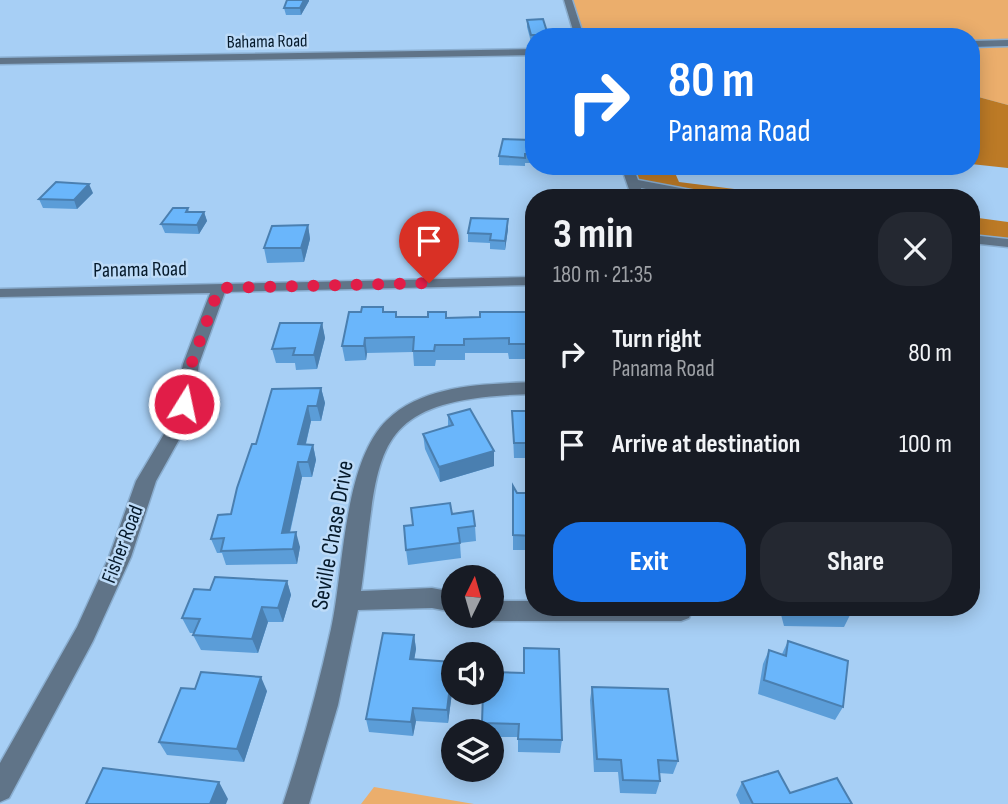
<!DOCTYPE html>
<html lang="en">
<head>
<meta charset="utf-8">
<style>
	:root { --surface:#171b24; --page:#242831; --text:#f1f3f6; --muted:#9ea1a6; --accent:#1a73e8 }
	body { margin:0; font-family:"Sofia Sans Condensed",sans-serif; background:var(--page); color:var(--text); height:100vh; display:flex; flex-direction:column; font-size:26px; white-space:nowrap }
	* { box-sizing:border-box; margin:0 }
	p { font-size:23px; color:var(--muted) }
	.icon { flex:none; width:38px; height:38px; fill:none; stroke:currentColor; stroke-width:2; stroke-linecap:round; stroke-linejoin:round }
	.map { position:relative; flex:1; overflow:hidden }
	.sheet { position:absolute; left:525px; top:189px; width:455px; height:427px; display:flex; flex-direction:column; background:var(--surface); border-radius:28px; box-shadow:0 4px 18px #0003 }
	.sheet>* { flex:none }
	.top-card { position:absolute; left:525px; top:28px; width:455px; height:147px; border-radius:28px; box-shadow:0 4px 18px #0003; background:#1a73e8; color:#fff; overflow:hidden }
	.needle { width:46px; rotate:5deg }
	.buttons { position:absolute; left:441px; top:565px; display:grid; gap:14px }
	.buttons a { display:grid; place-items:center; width:63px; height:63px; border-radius:50%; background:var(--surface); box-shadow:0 4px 18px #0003; font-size:35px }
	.pin { position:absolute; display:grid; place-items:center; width:60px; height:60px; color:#fff; margin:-72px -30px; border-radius:50% 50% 50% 0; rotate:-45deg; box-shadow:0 0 7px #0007 }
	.pin .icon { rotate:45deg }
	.me { position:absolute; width:77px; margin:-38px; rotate:10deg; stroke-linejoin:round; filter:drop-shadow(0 0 5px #0008) }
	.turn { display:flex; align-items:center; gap:24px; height:147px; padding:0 28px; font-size:32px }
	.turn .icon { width:91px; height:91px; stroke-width:2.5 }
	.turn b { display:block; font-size:49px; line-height:60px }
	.round { display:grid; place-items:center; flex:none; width:74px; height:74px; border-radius:28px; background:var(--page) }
	.summary { display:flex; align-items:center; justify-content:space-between; height:119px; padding:0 28px }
	h1 { font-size:42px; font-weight:700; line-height:52px }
	.action { display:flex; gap:14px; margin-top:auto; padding:14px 28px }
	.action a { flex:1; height:80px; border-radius:28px; background:var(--accent); color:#fff; font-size:28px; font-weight:700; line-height:80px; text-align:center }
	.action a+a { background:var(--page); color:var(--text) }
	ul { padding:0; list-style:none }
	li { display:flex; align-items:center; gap:21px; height:91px; padding:0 28px }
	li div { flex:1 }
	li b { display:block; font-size:26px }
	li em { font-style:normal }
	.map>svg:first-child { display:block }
</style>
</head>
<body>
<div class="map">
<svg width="1008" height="804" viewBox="0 0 1008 804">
	<rect width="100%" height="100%" fill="#a7cff5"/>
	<!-- green -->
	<path fill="#ebae6c" d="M572,0h436v105l-37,-10v-58h-387z
		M374,787l100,17h-113z"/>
	<!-- forest -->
	<path fill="#bc7a26" d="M971,95l37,10v63l-37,-4z
		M632,166h40l7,16 128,16h-163z
		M971,217l37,5v25l-37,-4z"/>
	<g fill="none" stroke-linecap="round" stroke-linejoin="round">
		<defs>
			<path id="minor" d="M564,0h8l12,37h-9z
				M1008,40v6l-37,1v-6z
				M534,49v6l-534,9v-6z
				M621,166h12l5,14 74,14 6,4h-27l-50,-10 3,10h-12z
				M971,235l37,4v8l-37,-4z
				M534,277v8l-309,7 -26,72 -6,40 -8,25 -29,52 -25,76 -38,84 -84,157 -9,4v-39l77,-136 32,-70 27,-76 31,-52 8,-25 8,-40 27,-71 -210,4v-8z
				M534,382v12c-170,4 -153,55 -173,197l71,-3 21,4v20l-21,-4 -74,2 -20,95 -29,99h-26c19,-57 35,-116 48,-175 13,-58 12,-167 56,-209 37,-36 99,-36 147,-38z
				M492,601h42v6h156l2,4 -3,7 -8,3h-189l-9,-5h9z"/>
		</defs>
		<!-- minor casing -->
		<use href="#minor" stroke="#8aaed0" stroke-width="3"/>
		<!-- minor -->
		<use href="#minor" fill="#607488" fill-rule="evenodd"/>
	</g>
	<!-- wall -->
	<path fill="#5b9dd8" d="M287,0h22v1l-8,14h-15l-2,-7z
		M527,20l21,15v2h-14v5h-3l-4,-15z
		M532,140l-2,23h-5v3l-26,-1v-9z
		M93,193l-16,16 -34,-1 -4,-9z
		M188,208l1,4h15l3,9 -8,13 -34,-1 -4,-9z
		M508,219v10l-3,21 -15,-1v-6l-22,-1v-9z
		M308,225l2,14 -6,23 -37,1 -3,-15z
		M384,312l13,5 49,1 34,-1 54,-5v38h-2v9h-23l-1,-6h-43v7h-29l-1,6h-21l-1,-14 -46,1 -1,7 -21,1 -3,-15z
		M322,323l3,15 -8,31 -21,1 -1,-7h-19l-4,-14z
		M321,388l4,15 -4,18h-10l-5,23 7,1 3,15 -4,17h-10l-12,56 10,14 -3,17 -71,1 -4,-12h-5l-6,-14 20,-25 25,-70z
		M512,411h22v47h-20z
		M448,415l46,51 -54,16 -15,-33 -2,-15 25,-7z
		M513,486l4,7h17v57h-21z
		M452,514l23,12 1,15 -16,2 1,15 -53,7 -2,-15 7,-25z
		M287,581l4,14 -8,27h-15l-10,31 -57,-3 -8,-15 1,-2h-4l-8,-15 28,-28z
		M779,607h71l1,6 -7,14 -60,-1z
		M414,635l2,14 -2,10 39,3v23l-5,38 -32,-2 -3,15 -44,-4 -3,-13z
		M788,641l55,66 -8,13 -77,-26 5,-30 6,-14 13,4z
		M524,648l38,92 -2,13 -42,-1v-15h-26v-5h-10v-9l42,-50z
		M592,687l86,74 -5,13 -14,-1 1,8 -4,13 -36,-1 -2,-21h-24l-4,-72z
		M195,689l72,2 -23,71 -77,-7 -8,-13z
		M742,782l48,11 62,11h-112l-4,-9z"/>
	<!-- shaded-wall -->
	<path fill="#4a7fb0" d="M304,0h5v1l-8,14 -1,-7z
		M89,184l4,9 -16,16 -3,-9z
		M204,212l3,9 -8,13 -2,-9z
		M508,219v10l-3,21v-9z
		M308,225l2,14 -6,23 -3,-14z
		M322,323l3,15 -8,31 -3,-14z
		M365,338l2,15 -1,7 -2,-14z
		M321,388l4,15 -4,18 -4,-15z
		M308,406l3,15 -9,38 -4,-15z
		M313,445l3,15 -4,17 -4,-15z
		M494,451v15l-54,16 -1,-15z
		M298,462l4,15 -16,71 -4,-15z
		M296,532l4,15 -3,17 -4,-15z
		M287,581l4,14 -8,27 -5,-14z
		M262,607l6,15 -10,31 -6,-14z
		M414,635l2,14 -4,24 -2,-14z
		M453,662v23l-5,38 -1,-13z
		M261,677l6,14 -23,71 -7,-13z
		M413,708l3,13 -3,15 -2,-14z
		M219,782l9,17 -2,5h-16z"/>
	<!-- building -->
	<path fill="#6ab6fb" stroke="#4a7fb0" stroke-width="2" d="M287,0h17l-4,8h-16z
		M543,19l5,16h-17l-4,-15z
		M503,139l29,1 -2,14h-5v4l-26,-2z
		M56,182l33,2 -15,16 -35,-1z
		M173,208h15l-2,4h18l-7,13 -36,-1z
		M471,218l37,1 -3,22 -15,-1 1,-6 -23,-1z
		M308,225l-7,23h-37l8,-22z
		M362,307h21v5h13v5h32v-5h18v6l34,-1v-5h54v24h-3l1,8h-23v-6l-45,1v6h-29l-1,6h-21l1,-14 -49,1 -1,8h-22l7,-34h12z
		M280,323h42l-8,32h-21l2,-7 -23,1z
		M321,388l-4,18h-9l-10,38 15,1 -5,17h-10l-16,71 14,-1 -3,17 -72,2 3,-13 -13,1 7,-24 13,-1 6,-26 15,-44h4l16,-55z
		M470,409l24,42 -55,16 -16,-33 30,-9 -5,-10z
		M512,411h22v32h-20z
		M513,486l4,7h17v43l-21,-1z
		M450,503l2,11 21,-3 2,15 -17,2 2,15 -54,7 -2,-24 9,-1 -2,-17z
		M215,577l72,4 -9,27 -16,-1 -10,32 -59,-4 7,-16 -18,-1 12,-29 16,1z
		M789,607h61l1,6 -60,-1z
		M383,633l31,2 -4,24 43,3 -6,48 -34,-2 -2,14 -45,-3z
		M788,641l60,20 -5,46 -79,-27 5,-30 17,6z
		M524,648l35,1 3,91 -44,-1 1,-15 -37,-1 1,-30h9v-21l32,1z
		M201,672l60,5 -24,72 -78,-7 22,-54 14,1z
		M592,687l76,2 10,72 -20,-1 2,21 -37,-1 -2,-20 -24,-1z
		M103,768l116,14 -9,22h-124z
		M778,771l12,22 47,-15 15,26h-99l-11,-22z"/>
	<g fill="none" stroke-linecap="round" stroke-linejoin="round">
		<!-- route -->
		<path stroke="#e11d48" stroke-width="12" stroke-dasharray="0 21.6" d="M184,404l7,-39 28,-77 210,-5"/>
	</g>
	<g text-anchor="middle" stroke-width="5" stroke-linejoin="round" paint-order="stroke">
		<!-- far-street labels -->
		<g font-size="18" fill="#05192a" stroke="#bddbf8">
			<text transform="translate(267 41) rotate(-1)" y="6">Bahama Road</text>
		</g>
		<!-- street labels -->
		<g font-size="21" fill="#05192a" stroke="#bddbf8">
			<text transform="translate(140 269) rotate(-1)" y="7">Panama Road</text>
			<text transform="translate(122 544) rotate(-69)" y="7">Fisher Road</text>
		</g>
		<!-- near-street labels -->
		<g font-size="24" fill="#05192a" stroke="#bddbf8">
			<text transform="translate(332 535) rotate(-80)" y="8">Seville Chase Drive</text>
		</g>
	</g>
</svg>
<div class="buttons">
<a><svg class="needle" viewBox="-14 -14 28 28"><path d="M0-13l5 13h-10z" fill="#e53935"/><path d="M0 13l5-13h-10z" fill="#9ea1a6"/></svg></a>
<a><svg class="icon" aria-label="sound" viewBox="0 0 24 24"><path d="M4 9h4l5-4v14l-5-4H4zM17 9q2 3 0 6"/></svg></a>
<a><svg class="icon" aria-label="layers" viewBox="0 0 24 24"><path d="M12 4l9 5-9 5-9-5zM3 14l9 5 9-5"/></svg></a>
</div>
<div class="pin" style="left:429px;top:283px;background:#d93025"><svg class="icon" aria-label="arrive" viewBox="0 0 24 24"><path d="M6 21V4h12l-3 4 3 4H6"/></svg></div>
<svg class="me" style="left:184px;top:404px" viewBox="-20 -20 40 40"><circle r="17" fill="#e11d48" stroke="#fff" stroke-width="3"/><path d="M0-11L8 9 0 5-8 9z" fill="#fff"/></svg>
<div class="top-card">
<div class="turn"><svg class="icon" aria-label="right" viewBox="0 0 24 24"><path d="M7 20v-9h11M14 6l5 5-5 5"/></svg><div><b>80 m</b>Panama Road</div></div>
</div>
<section class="sheet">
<div class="summary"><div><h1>3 min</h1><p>180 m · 21:35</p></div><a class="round"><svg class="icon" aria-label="close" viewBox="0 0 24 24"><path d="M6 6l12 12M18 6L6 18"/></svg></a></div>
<ul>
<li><svg class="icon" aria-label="right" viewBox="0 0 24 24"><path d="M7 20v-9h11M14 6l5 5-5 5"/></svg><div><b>Turn right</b><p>Panama Road</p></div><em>80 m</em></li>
<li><svg class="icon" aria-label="arrive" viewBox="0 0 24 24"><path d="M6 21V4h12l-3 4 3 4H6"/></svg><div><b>Arrive at destination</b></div><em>100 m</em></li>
</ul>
<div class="action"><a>Exit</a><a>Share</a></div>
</section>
</div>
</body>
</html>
